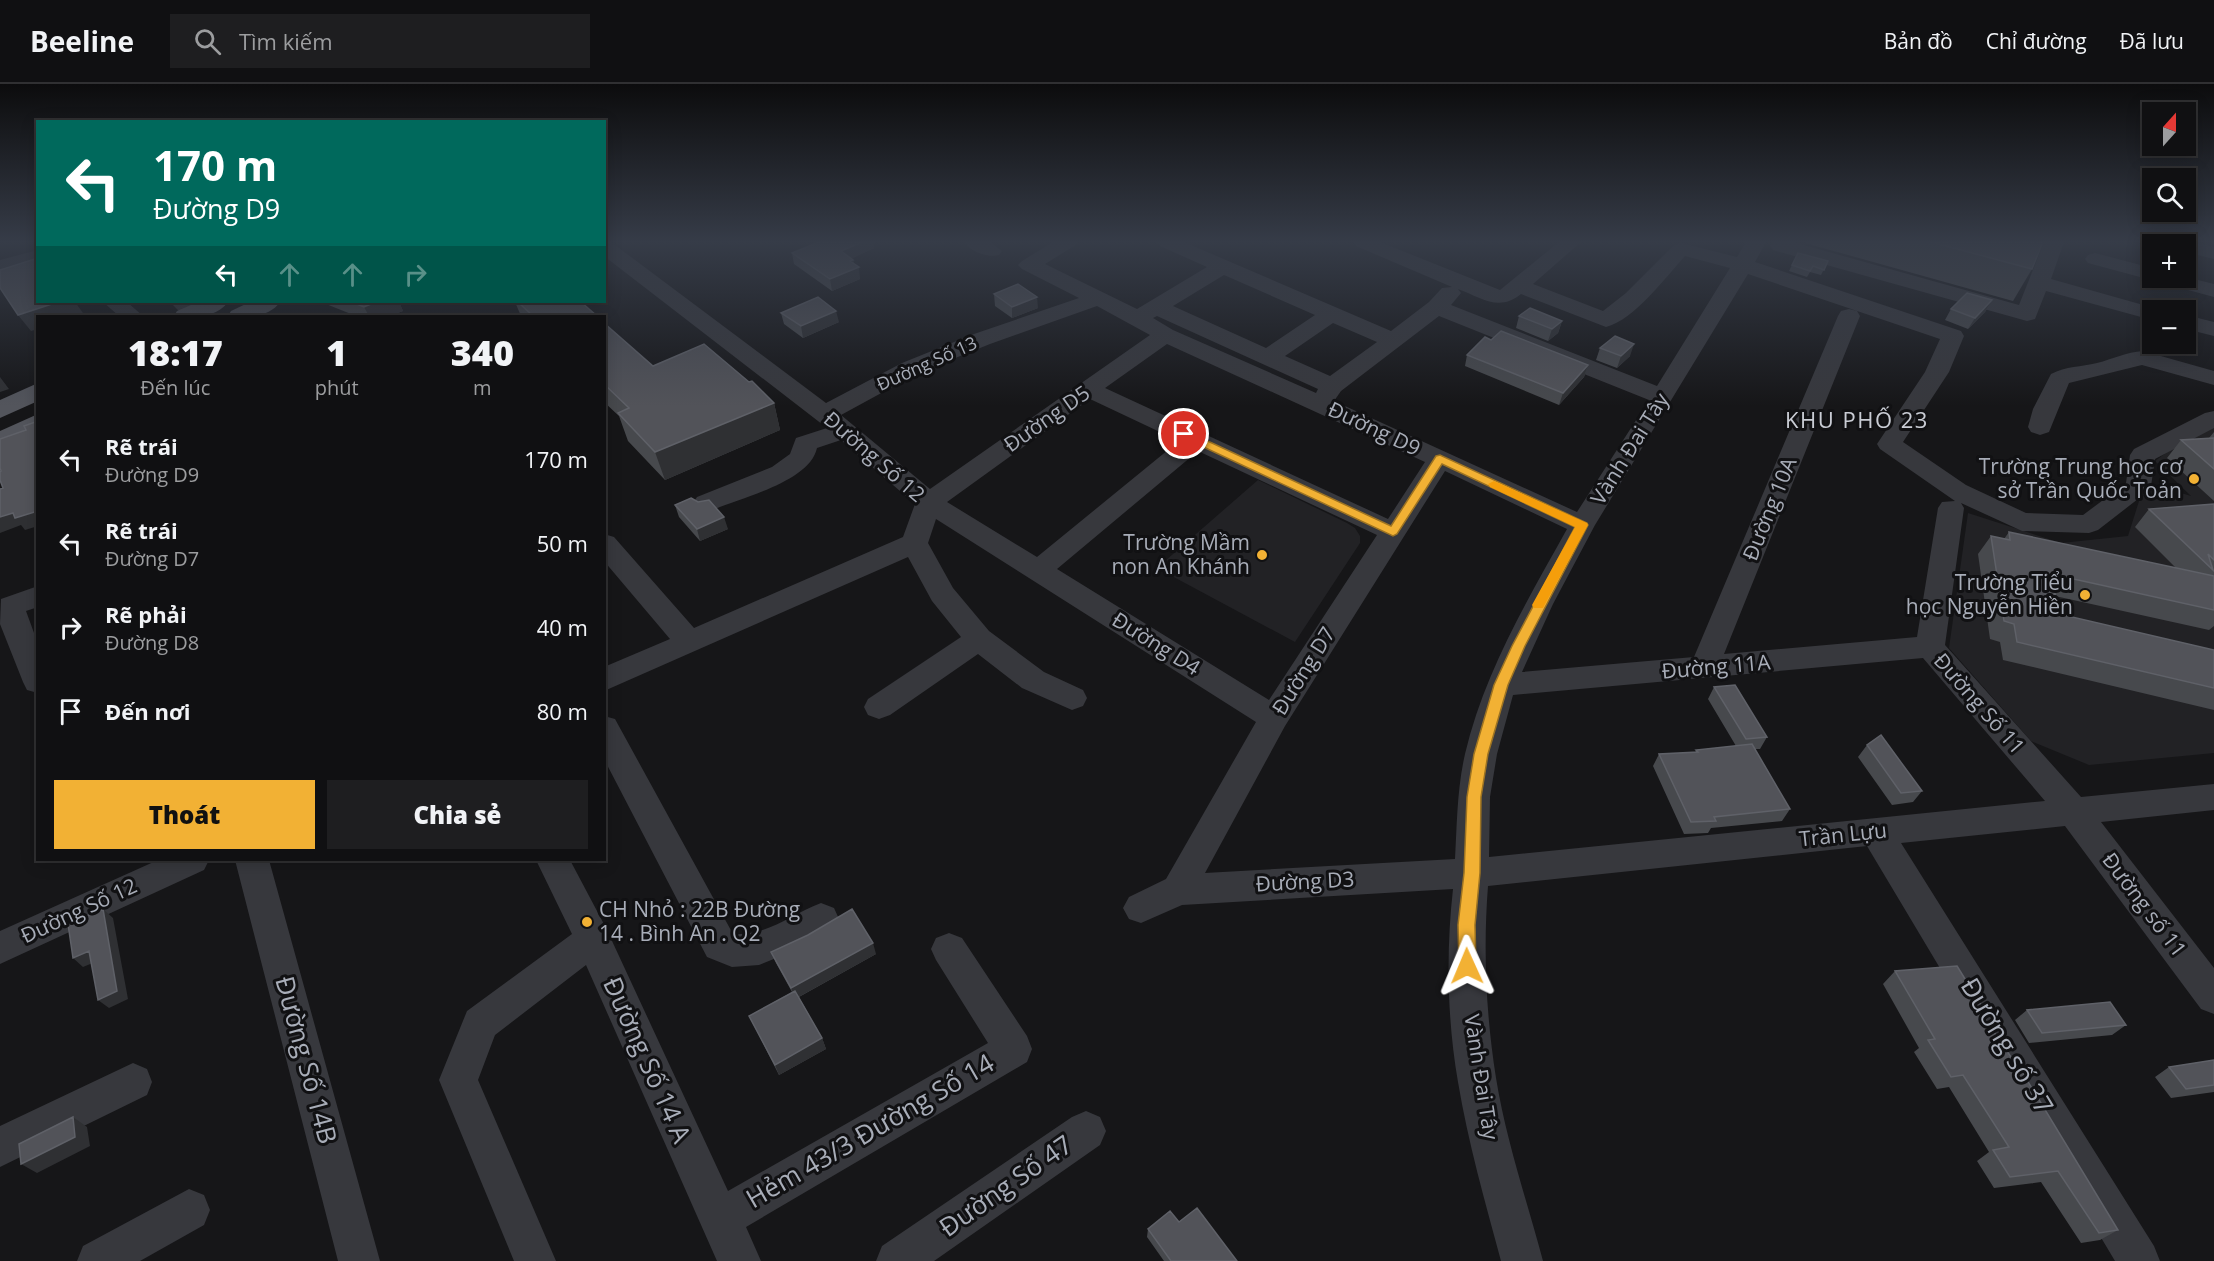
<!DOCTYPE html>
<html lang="vi">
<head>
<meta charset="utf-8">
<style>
	:root { --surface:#101012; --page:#1e1e20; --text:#f1f3f6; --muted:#9c9d9f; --line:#303032; --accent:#f2b134 }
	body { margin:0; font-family:"Open Sans",sans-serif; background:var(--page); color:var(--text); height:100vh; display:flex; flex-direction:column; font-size:22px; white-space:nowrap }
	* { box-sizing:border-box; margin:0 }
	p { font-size:20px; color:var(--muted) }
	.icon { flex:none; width:33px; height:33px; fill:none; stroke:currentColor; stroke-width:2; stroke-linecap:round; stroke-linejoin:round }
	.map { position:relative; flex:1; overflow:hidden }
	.side { position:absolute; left:36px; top:231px; width:570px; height:546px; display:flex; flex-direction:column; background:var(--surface); border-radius:0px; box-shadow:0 3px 15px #0003,0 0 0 2px var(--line) }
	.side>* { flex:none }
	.guide { position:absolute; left:36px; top:36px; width:570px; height:183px; border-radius:0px; box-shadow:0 3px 15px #0003,0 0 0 2px var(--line); background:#00695c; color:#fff; overflow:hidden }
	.needle { width:39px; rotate:21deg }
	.tools { position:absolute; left:2142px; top:18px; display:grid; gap:12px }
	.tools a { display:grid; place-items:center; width:54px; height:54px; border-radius:0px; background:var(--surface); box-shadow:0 3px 15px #0003,0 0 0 2px var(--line); font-size:30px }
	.pin { position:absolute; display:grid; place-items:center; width:51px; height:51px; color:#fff; margin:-26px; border:3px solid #fff; border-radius:50%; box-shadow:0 2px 6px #0007 }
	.me { position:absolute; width:66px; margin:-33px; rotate:359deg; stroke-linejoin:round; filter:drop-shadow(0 0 4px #0008) }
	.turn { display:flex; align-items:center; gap:21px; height:126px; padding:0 18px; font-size:27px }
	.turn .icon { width:78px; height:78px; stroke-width:2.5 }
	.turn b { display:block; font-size:42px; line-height:51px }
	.lanes { display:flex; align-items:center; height:57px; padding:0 18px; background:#0003; justify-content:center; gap:30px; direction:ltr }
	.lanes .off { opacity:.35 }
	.eta { display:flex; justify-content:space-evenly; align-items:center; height:102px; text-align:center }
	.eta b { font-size:36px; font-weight:800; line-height:42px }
	.cta { display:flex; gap:12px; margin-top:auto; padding:12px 18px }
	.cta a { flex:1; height:69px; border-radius:0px; background:var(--accent); color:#111; font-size:24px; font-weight:800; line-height:69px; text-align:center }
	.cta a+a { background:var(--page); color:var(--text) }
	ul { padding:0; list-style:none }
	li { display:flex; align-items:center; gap:18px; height:84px; padding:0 18px }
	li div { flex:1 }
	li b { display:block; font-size:22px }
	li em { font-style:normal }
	header { display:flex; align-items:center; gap:36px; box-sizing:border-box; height:84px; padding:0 30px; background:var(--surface); border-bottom:2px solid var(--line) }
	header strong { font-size:28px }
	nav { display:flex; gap:33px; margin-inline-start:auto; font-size:21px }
	.search { width:420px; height:54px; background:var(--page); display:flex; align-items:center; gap:15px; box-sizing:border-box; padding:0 21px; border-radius:0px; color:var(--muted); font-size:22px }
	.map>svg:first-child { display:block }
</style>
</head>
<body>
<header>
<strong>Beeline</strong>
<div class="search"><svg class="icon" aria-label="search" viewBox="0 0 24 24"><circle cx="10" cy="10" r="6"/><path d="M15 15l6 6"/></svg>Tìm kiếm</div>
<nav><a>Bản đồ</a><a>Chỉ đường</a><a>Đã lưu</a></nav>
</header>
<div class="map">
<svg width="2214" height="1177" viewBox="0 0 2214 1177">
	<rect width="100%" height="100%" fill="#161618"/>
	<!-- built -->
	<path fill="#222225" d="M2214,333v336l-125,12 -58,-24 -82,-93 19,-135 93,30 67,-7 17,-54 46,14 -36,-35z
		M1258,396l89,43 8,5 5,8v7l-65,99 -138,-74z"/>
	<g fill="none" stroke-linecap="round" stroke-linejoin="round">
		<!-- minor -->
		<path fill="#37383d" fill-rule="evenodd" d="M604,158h7l215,161 76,-40 72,-29 105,-36 -57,-29 -4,-4 4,-4 31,-19h24l-3,4 -29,18 92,45 70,-42 -47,-21 -3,-4h27l207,89 38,-29 13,-14 10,-1 -96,-41 -3,-4h27l120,48 59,-48h22l-48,42 70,27 23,-18 48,-48 7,-2 56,14 9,-15h20l-11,20 206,69 3,5 -15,36 -46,70 63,43 60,28 57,2 43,-32 4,-28 4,-6 71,-36 9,-2v17l-59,31 -4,27 -4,6 -49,38 -9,3 -67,-2 -61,-28 3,5 -19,137 136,152 133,-13v26l-113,12 113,146v46l-13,-5 -136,-183 -164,17 253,403 6,15h-45l-248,-415 -379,40c-5,64 -2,129 8,192 10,62 31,123 47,183h-42c-16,-59 -33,-119 -43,-179 -11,-63 -12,-131 -5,-193l-271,16 -41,18 -12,-4 -6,-11 6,-11 37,-18 90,-157 -320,-203 -8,24 25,45 36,43 55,41 39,18 4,8 -4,8 -11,4 -50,-22 -44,-34 -88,61 -11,4 -11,-4 -4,-8 4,-8 93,-62 -29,-36 -24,-44 -304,134v-24l66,-28 -66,-78v-27l10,3 80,91 209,-91 12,-33 -74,-64 -24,8c-7,33 -73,49 -102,61l-9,3 -9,-3 -4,-6 4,-6 75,-30 18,-13 6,-16 31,-10 -223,-172zM1685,172l45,12 -73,118 -206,-81 10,-12 -3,-4c24,9 41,23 63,5l85,33c28,-7 60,-50 79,-71zM1748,190l192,65 -15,33 -48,72 3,5 75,52 -13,1 -4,6 -21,129 -193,17 136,-338 -3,-5 -8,-2 -8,2 -3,5 -144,341 -172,15 31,-68 42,-79zM1224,191l91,40 -49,33 -93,-42zM1097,222l53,29 -220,154 -89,-74 77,-42 72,-29zM1157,232l161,73 -2,4 -143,-63 -20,-12zM1439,232l210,84 -72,112 -243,-111 7,-10zM1333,239l44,19 -47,34 -45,-20zM1167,260l258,118 -37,57 -283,-131zM1090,315l89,42 -142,116 -90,-55zM1198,367l179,84 -108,165 -212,-131zM1445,387l122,58c-40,72 -83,144 -102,225 -8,35 -8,70 -10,105l-250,14 80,-147zM1923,574l122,143 -556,56 1,-60 7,-43 16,-59z
			M964,158h26l12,9 -3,4c-11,3 -28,-3 -35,-13z
			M1773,158h20l226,63 25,-63h20l-13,37 110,31h-9v10l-106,-29 -11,28 -8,2 -254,-71 -3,-4z
			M2179,158h15l20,5v12l-28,-7v-8h-9z
			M38,166v13l-38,9v-12z
			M2095,169l57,15v10l34,-1 28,7v13l-126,-34 -3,-4 3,-4z
			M103,218h24l16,14h-24z
			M170,218h23l11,11 -2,3h-18z
			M2186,231l28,7v14l-28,-7z
			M2143,267l71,20v14l-72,-20 -73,18 -20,49 -9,3 -9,-3 -3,-5 5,-18 18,-35c15,-8 30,-7 46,-11 16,-4 29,-11 46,-12z
			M38,502v21l-12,4 12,33v49l-11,-3 -4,-8 -23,-58 1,-25z
			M604,632l11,3 118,215c34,2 57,-19 88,-31l13,5 5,11 -5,11 -23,14 -52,21 -27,2 -25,-10 -103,-198z
			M158,776h51l-5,10 -204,94v-33z
			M235,776h34l111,401h-42z
			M536,776h34l36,68 122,263 260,-148 -52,-83 -5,-11 5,-11 13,-5 13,5 65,98 5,13 -5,13 -281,165 15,34h-44l-131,-296 -91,70 -17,45 78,181h-42l-75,-181 28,-69 105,-77z
			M133,979l14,6 5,13 -5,13 -147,72v-41z
			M1086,1027l14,6 6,14 -6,14 -166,116h-58l6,-15 190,-129z
			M189,1105l15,6 6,15 -6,15 -64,36h-63l6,-15z"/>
		<!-- major -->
		<path fill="#53555c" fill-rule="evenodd" d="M198,218h30c-11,16 -37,16 -54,14l3,-5z
			M250,218h30c-11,16 -35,16 -52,14l3,-5z
			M38,299v18l-38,17v-18z
			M38,330v19l-28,15 -10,2v-19z"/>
	</g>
	<!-- wall -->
	<path fill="#47494d" d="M816,158h61l-4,1 1,5 -22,10 1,2 1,4 6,15 -28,12 -38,-27 -2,-11 25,-11z
		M1806,158h237l-11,27 -19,32 -208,-58z
		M1798,169l30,8 -7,14 -11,-3 -3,5 -18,-6z
		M994,210l44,14 -26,10 -17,-12z
		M1992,216l-7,12 -17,17 -23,-9 6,-11z
		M321,218h78l4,9 -14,5h-33z
		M515,218h66l16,14h-76z
		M781,229l58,9 -36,16 -19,-14z
		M1519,232l43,5 -4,12 -10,8 -32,-13z
		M604,239l49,43 121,37 6,27 -115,50 -37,-39 -9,-25 -15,-14z
		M1491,256l97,25 -4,12 -25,28 -94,-39 2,-11z
		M1600,264l30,8 -13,12 -21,-8z
		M2214,348v69l-47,-43 14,-18 28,-2z
		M2214,420v122l-5,4 -154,-34 4,18 155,36v60l-211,-50 -3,-18 -10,-3 -12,-85 13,-18 13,3 5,-7 167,36 -41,-41 14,-18z
		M675,421l53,24 -28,12 -21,-24z
		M1714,603l53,50 -7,12h-5l35,60 -8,12 -71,7 -3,5 -24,1 -31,-68 6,-12 36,-1 1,-3 40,-4 -28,-47z
		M1867,661l55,46 -9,11 -21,3 -34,-48z
		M771,868l105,2 -77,43 23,41 4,11 -47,26 -30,-59 43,-24 -16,-29z
		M1895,887l93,45 -3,3 133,211 -18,10 -19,3 -40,-61 -47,6 -17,-27 12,-9 -40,-65 -12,2 -23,-37 5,-4 -36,-64z
		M2027,926l99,15 -14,10 -83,8 -14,-23z
		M2214,976v32l-43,6 -16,-21 14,-10z
		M1179,1138l58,39h-73l-17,-24 1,-8z"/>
	<!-- shaded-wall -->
	<path fill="#2f3033" d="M862,158h15l-4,1 1,5 -31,15 -2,-12z
		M853,176l2,9 4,-2 1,12 -28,12 -2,-12 20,-18z
		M1037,213l1,11 -26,10v-11z
		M1992,216l-7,12 -17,17 7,-11z
		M58,218h17l8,11 -9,3h-36v13l-7,2 -13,-16z
		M376,218h23l4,9 -14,5h-20l-5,-9z
		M836,227l3,11 -36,16 -2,-12z
		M1562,237l-4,12 -10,8 4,-12z
		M1634,260l-4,12 -13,12 4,-12z
		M1588,281l-4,12 -25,28 4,-12z
		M0,293l9,12 -9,3z
		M774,319l6,27 -115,50 -10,-28z
		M38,427v15l-13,4 -4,-5 -21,8v-16l13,-4z
		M724,433l4,12 -28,12 -3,-12z
		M103,825l10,9 15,81 -19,9 -11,-8z
		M873,859l3,11 -81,45 -4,-11z
		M89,867l11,9 -17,7 -10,-9z
		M822,954l4,11 -47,26 -4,-10z
		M73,1033l14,10 3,19 -53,27 -16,-9z"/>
	<!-- building -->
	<path fill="#525359" stroke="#5f6168" stroke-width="1.5" d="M819,158h43l-21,9 12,9 -3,1 9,6 -29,12 -38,-26z
		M1931,158h112l-11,27z
		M1798,169l30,8 -4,9 -11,-4 -3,5 -18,-6z
		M38,174v44h20l-40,13 -18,-27v-18z
		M1018,200l19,13 -25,10 -18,-13z
		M1967,209l25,7 -17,18 -24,-9z
		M818,213l18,14 -35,15 -20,-13z
		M352,218h24l-12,5z
		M518,218h63l16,14h-64z
		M1530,224l32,13 -10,8 -33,-13z
		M604,239l49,43 51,-22 45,38 3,-1 22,22 -119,49 -37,-39 11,-5 -25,-24z
		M1501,247l87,34 -25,28 -96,-38 18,-18 6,3z
		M1615,252l19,8 -13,12 -21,-8z
		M38,337v90l-23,7 -2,-5 -13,4v-28l3,-1 -3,-8v-8l1,-1 -1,-3v-29l26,-9 -2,-4z
		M2214,354v31l-33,-29z
		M691,414l7,4 11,-2 15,17 -27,12 -22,-24z
		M2214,420v56l-6,-6 5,16 -64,-61z
		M2009,448l205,44v34l-163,-36 8,40 155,36v38l-197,-46 -3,-18 -10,-3 -13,-85 19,4z
		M1735,601l32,52 -21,2 -32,-52z
		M1881,651l41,56 -21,2 -34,-48z
		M1752,660l38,65 -76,8 2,4 -25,1 -32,-68 39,-2 -2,-2z
		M103,825l14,82 -19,9 -9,-49 -16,7 -5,-34z
		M852,825l21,34 -82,45 -20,-36 37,-17z
		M1957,882l31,50h-5l28,41h2l105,173 -19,3 -41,-62 -48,6 -17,-27 16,-3 -46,-72 -12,2 -23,-37 7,-1 -40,-68z
		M795,907l27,47 -47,27 -26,-49z
		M2110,918l16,23 -84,8 -15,-23z
		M2214,976v25l-28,4 -17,-22z
		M73,1033l2,20 -54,27 -2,-20z
		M1197,1124l40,53h-66l-23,-32 22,-18 9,11z"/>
	<!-- sky -->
	<linearGradient id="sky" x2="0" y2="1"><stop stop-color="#0c0c0d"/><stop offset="0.49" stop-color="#363c48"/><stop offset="1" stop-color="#363c48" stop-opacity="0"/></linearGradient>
	<rect width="2214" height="322" fill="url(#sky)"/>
	<!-- route -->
	<path fill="#f2b134" stroke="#9d7322" stroke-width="1.5" d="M1184,346l207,96 45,-70 4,-1 147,68 1,2 -63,121 -17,39 -20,69 -7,43 -1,76 -5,52 1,41 -3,5 -6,2 -5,-2 -3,-5 -1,-41 6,-52 3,-76 7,-43 20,-69 18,-39 63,-119 -133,-63 -45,70 -4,2 -213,-100v-4z"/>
	<!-- slow -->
	<path fill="#f59e0b" d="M1494,397l93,42 1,2 -45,83h-9l-2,-3 43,-78 -85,-40 -2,-3z"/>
	<!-- markers -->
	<g fill="#f2b134" stroke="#111113" stroke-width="2">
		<circle cx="2194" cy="395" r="6"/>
		<circle cx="1262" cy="471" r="6"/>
		<circle cx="2085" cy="511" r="6"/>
		<circle cx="587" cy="838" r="6"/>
	</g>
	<g text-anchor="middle" stroke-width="6" stroke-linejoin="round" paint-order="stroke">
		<!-- far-street labels -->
		<g font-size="18" fill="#a8adb8" stroke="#111113">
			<text transform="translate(927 280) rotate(-24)" y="6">Đường Số 13</text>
		</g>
		<!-- street labels -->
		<g font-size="21" fill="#a8adb8" stroke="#111113">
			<text transform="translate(1047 335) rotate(-35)" y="7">Đường D5</text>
			<text transform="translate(1374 345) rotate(25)" y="7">Đường D9</text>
			<text transform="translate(1630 365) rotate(-58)" y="7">Vành Đai Tây</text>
			<text transform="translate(874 373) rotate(41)" y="7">Đường Số 12</text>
			<text transform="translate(1770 425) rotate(-68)" y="7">Đường 10A</text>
			<text transform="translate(1156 560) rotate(32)" y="7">Đường D4</text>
			<text transform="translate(1716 583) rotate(-5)" y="7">Đường 11A</text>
			<text transform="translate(1304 587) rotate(-58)" y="7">Đường D7</text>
			<text transform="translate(1979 620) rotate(49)" y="7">Đường Số 11</text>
			<text transform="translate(1843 751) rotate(-6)" y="7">Trần Lựu</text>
			<text transform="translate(1305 798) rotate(-3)" y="7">Đường D3</text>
			<text transform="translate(2144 821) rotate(53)" y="7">Đường số 11</text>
			<text transform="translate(79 827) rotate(-25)" y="7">Đường Số 12</text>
			<text transform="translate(1481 993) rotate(81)" y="7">Vành Đai Tây</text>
		</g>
		<!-- poi labels -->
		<g font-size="21" fill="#a8adb8" stroke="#111113" text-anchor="end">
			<text x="2182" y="390">Trường Trung học cơ<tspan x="2182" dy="24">sở Trần Quốc Toản</tspan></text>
			<text x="1250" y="466">Trường Mầm<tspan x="1250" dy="24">non An Khánh</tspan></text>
			<text x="2073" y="506">Trường Tiểu<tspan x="2073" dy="24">học Nguyễn Hiền</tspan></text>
			<text x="599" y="833" text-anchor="start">CH Nhỏ : 22B Đường<tspan x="599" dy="24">14 . Bình An . Q2</tspan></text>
		</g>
		<!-- neighbourhood labels -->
		<g font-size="22" letter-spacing="1.5" fill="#c9ccd4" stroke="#111113">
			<text x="1857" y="344">KHU PHỐ 23</text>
		</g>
		<!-- near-street labels -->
		<g font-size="26" fill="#a8adb8" stroke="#111113">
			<text transform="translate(2007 962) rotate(59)" y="9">Đường số 37</text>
			<text transform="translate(306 976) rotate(75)" y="9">Đường Số 14B</text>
			<text transform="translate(647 976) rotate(66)" y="9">Đường Số 14 A</text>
			<text transform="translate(870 1047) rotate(-30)" y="9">Hẻm 43/3 Đường Số 14</text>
			<text transform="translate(1006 1102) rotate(-35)" y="9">Đường Số 47</text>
		</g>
	</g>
</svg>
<div class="tools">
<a><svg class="needle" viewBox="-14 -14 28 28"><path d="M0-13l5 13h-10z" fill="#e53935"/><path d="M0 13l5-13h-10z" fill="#9c9d9f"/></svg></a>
<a><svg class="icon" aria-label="search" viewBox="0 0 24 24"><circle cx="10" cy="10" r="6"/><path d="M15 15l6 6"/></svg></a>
<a>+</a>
<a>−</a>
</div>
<div class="pin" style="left:1184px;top:350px;background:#d93025"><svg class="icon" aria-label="arrive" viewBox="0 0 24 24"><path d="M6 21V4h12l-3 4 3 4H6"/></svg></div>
<svg class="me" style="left:1467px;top:882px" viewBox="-20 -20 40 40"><path d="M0-17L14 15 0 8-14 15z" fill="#f2b134" stroke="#fff" stroke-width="4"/></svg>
<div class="guide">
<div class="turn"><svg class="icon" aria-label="left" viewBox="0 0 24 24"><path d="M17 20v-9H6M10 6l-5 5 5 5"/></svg><div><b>170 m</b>Đường D9</div></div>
<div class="lanes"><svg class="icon" aria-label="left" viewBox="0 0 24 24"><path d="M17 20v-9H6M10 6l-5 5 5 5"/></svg><svg class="icon off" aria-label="ahead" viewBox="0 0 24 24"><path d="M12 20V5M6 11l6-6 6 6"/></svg><svg class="icon off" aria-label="ahead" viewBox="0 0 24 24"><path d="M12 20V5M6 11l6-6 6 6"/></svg><svg class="icon off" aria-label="right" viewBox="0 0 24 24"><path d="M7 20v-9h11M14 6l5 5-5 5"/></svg></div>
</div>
<section class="side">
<div class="eta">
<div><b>18:17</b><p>Đến lúc</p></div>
<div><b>1</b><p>phút</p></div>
<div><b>340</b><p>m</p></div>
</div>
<ul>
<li><svg class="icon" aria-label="left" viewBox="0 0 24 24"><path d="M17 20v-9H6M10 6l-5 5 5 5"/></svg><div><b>Rẽ trái</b><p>Đường D9</p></div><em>170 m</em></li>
<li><svg class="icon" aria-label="left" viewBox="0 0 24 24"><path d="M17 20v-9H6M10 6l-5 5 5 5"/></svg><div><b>Rẽ trái</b><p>Đường D7</p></div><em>50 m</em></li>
<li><svg class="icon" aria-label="right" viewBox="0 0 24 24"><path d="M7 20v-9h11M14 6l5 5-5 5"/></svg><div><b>Rẽ phải</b><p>Đường D8</p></div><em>40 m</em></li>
<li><svg class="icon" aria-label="arrive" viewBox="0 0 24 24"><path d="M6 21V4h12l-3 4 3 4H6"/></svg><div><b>Đến nơi</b></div><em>80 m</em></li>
</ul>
<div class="cta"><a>Thoát</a><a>Chia sẻ</a></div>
</section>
</div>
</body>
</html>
